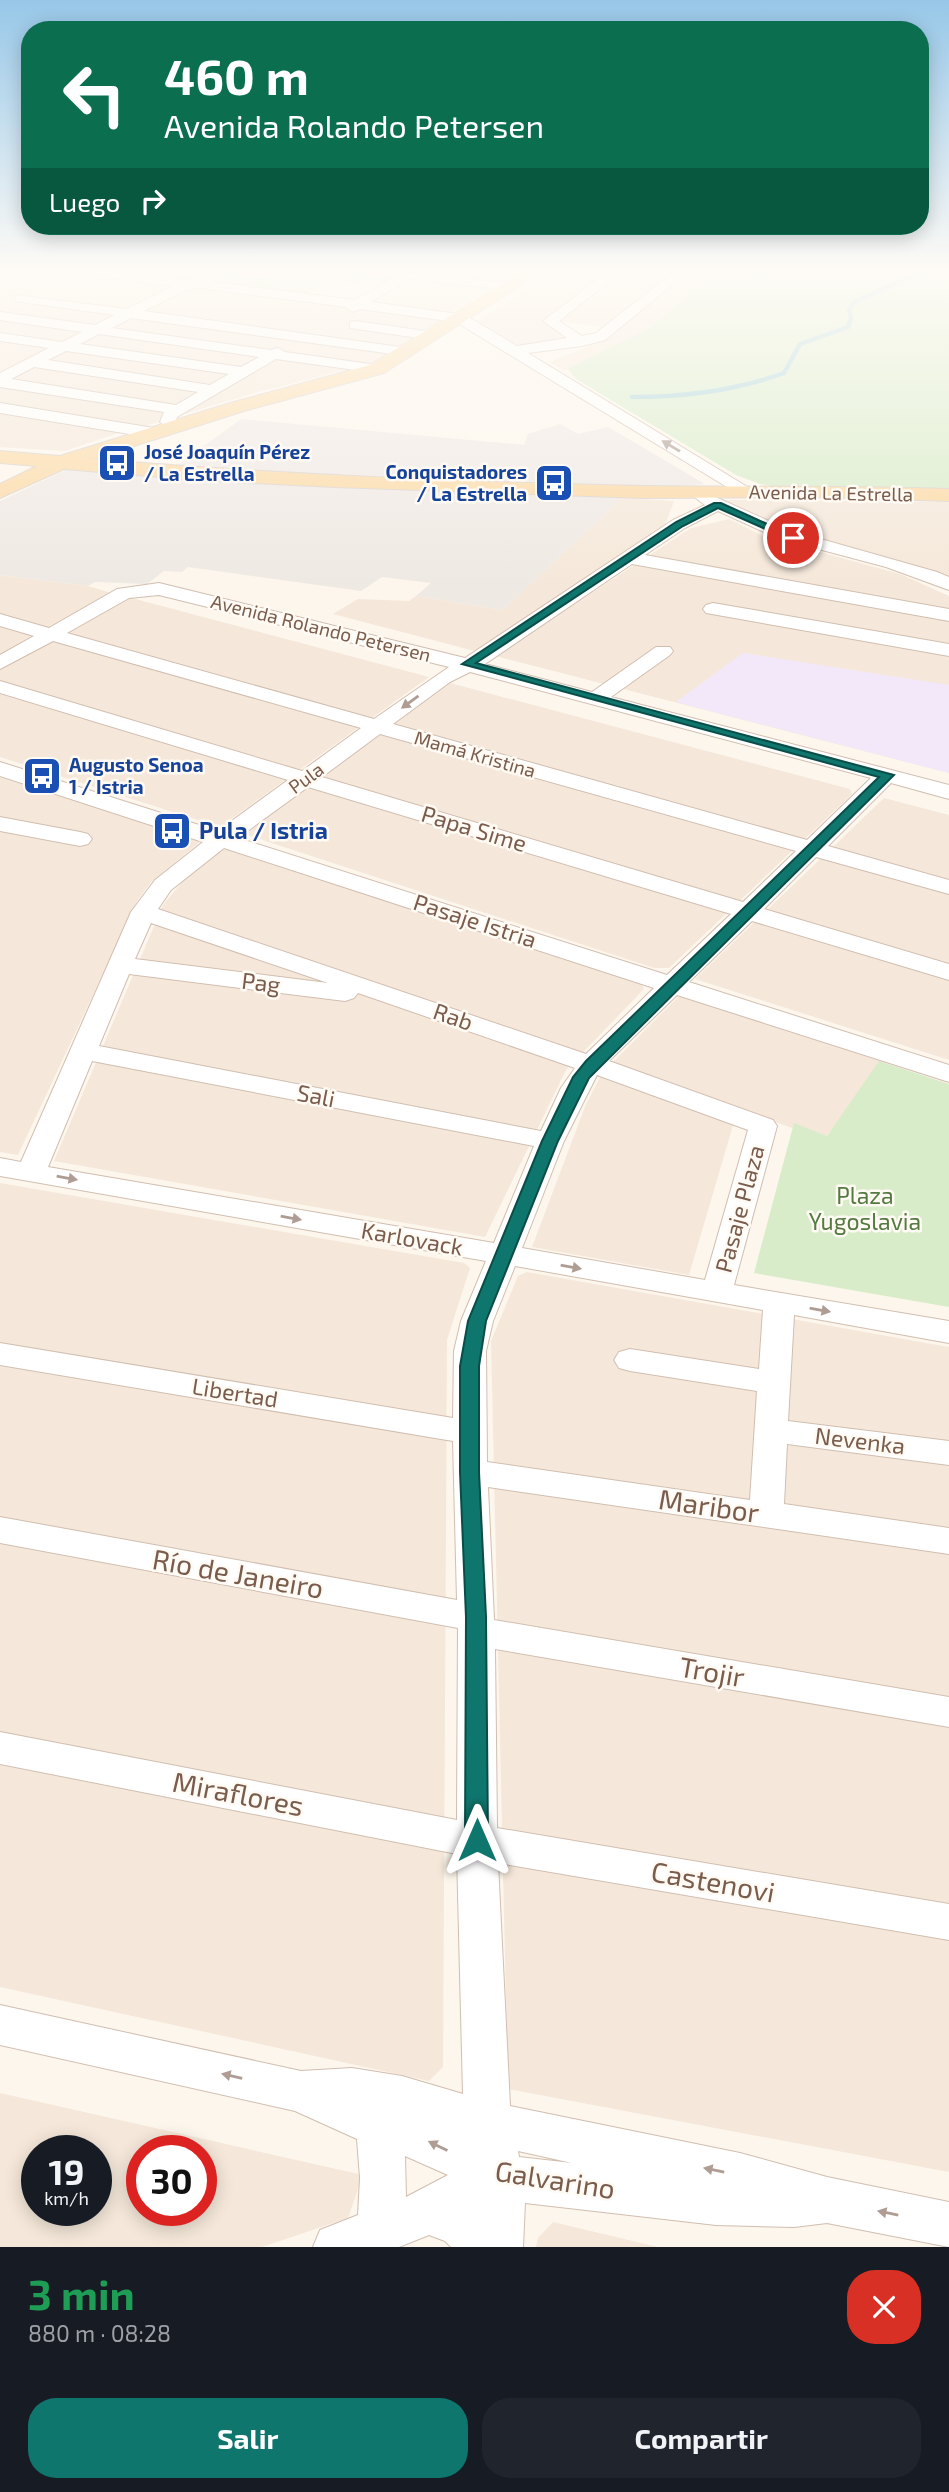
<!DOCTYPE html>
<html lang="es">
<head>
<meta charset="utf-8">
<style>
	:root { --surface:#171b24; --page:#20242c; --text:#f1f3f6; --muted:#9ea1a6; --accent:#0f766e }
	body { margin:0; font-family:"Exo 2",sans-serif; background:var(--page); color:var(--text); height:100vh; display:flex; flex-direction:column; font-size:26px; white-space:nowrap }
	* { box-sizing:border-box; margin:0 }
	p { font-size:23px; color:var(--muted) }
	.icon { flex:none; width:38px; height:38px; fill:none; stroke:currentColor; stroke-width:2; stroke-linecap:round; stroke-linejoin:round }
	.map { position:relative; height:2247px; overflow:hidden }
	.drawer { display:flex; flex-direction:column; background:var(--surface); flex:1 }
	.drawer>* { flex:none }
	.banner { position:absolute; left:21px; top:21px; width:908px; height:214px; border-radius:28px; box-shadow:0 4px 18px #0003; background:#0b6e4f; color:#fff; overflow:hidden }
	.speed { position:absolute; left:21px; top:2135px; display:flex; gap:14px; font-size:35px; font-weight:700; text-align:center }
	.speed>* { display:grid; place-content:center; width:91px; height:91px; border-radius:50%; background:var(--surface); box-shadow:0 4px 18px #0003; line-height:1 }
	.speed small { font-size:18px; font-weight:400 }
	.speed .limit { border:10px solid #d22; background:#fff; color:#111 }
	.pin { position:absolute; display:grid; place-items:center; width:60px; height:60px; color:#fff; margin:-30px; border:4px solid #fff; border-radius:50%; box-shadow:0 2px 7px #0007 }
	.me { position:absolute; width:77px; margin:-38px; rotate:0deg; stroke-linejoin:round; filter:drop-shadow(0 0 5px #0008) }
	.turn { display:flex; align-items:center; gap:24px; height:147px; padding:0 28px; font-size:32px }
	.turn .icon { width:91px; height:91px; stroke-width:2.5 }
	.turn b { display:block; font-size:49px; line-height:60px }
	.then { display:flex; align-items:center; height:66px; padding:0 28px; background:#0003; gap:14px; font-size:26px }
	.round { display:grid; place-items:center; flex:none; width:74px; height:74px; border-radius:28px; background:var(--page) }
	.headline { display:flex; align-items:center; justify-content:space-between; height:119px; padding:0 28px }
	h1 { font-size:42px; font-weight:700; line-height:52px; color:#1e9e55 }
	.primary-button { display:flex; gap:14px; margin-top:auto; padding:14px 28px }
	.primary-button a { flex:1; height:80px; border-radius:28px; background:var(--accent); color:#fff; font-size:28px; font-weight:700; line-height:80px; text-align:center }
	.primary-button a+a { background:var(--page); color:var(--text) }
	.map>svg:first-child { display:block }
</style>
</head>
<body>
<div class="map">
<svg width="949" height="2247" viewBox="0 0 949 2247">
	<rect width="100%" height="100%" fill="#fdf6ec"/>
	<!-- residential -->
	<path fill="#f5e8da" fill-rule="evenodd" d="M0,272h216l-27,14 253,34 -65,42 -119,30 -116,35 -142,-23z
		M418,272h87l9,1 -65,41 -82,-10z
		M554,272l58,6 9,-6h96l-79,66 -21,12 -52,21 -15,-9 51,-21 16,-12 -59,-8 -12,2 23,15 -49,8 -42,-25z
		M0,410l127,20 -62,21 -65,-4z
		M622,498l52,3 -9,24 -190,126 -142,-37 25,-15 51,2 7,-5 87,14z
		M724,500l225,2v75l-163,-47z
		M729,519l36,18 135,37 49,22v177l-454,-117 196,-128z
		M0,575l88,11 23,7 -111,62z
		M128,597l301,80 -209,150 -220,-70v-87z
		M450,683l400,106 2,5 -183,174h-15l-407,-133 -1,-5z
		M0,777l201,64 -50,41 -14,19 -119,254 -18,-3z
		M884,798l65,17v245l-254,-81z
		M225,849l416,134 3,6 -78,81 -81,167 -431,-76 109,-256 19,-23 32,-28z
		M680,995l206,68 -62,76 -214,-74z
		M602,1074l132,48 -45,153 -157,-28 54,-143z
		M0,1183l464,80 6,5 -23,72 -4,727 -14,14 -429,-94z
		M527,1272l422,75v825l-441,-83 -17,-748 27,-65z
		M0,2093l363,82 -15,43 -86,29h-262zM37,2151h59v59h-59zM142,2151h59v59h-59z
		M553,2222l105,25h-122l2,-9z"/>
	<!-- industrial -->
	<path fill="#efe9e4" d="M241,419l283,26 4,-11 32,-10 18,10 30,-7 97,57 -38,3 -493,-19z
		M70,468l202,16 350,14 -119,112 -87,-14 15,-13 -49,-6 -21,14 -173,-24 -6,5 -18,-1 -17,13 -52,-2 -7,4 -88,-11v-74z"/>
	<!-- education -->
	<path fill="#f3e8fa" d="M743,653l206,32v88l-273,-71z"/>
	<!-- green -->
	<path fill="#d8ecc9" d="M228,272l75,9 16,-9h35l42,5 -16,10 -50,-6 -27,15 -97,-13z
		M716,272h233v220l-171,-5 -18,-3 -24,-9 -160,-96 -8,-10 80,-40z
		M879,1061l70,23v223l-195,-34 40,-150 33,13z"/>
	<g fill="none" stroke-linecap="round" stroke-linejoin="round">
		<!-- stream -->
		<path stroke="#a5d3da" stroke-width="4.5" d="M632,397c53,0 102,-6 152,-24l16,-29 48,-17 3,-9 -2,-8 5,-8 67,-30"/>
		<defs>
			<path id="minor" d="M89,272h36l68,9 21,-9 7,4 -8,6 142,18 48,-28 104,11 5,1v6l-103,-11 -38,23 94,13 52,31 50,-8 -24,-17 64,-49h15l-63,49 23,15 14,-3 78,-61h14l-83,68 -23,6 -54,7 226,138 -2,4h-12l-284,-173 -96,-13 -8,3 -6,-5 -147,-19 -13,2 -42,21 263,37 7,4 -7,4 -276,-38 -19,10 159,22 7,-2 7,4 92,13 7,4 -7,4 -101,-14 -99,58 -1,3 6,6 -8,5 -14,-9 4,-10 -164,-25v-14l49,-25 -49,-7v-8l62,9 20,-10 -82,-12v-8l95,13 20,-10 -95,-13 -5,-1v-6l112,14 46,-23 -78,-10zM99,334l160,23 -18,10 -161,-23zM66,351l163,23 -19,11 -162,-25zM34,367l164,25 -22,13 -165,-26z
				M355,321l77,11 7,4 -7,4 -82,-12v-6z
				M0,403l154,25 8,5 -8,5 -154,-25z
				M702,491l87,39 148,42 12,5v13l-63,-23 -109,-29 -59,-27 -33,17 -40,27 304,54v12l-317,-57 -147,100 107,28 64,-45h14l3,4 -3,4 -59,42 338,88v14l-58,-16 -63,63 121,34v14l-133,-37 -52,52 185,55v16l-197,-59 -63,61 260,83v17l-272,-87 -68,66 164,59 4,6 -43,159 215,36v22l-155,-28 -6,106 161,20v24l-162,-21 -3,60 165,24v26l-461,-67 6,133 455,77v30l-454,-78 2,179 452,76v36l-451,-77 12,243 230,47 87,24 122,25v45l-122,-24 -33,4 -78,-2 -191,-22 -2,44h-72l-6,-6 -16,-6 -30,12h-86l7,-17 38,-15 2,-37 -3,-39 -62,-28 -295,-66v-40l301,66 51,-3 50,8 61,18 -6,-240 -457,-90v-32l457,88 1,-192 -458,-85v-26l457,83 -4,-159 -453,-76v-22l453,75 1,-67 7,-30 25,-60 -486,-85v-18l21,4 110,-250 24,-32 48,-38 -203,-66v-14l218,69 70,-51 -288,-87v-12l302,90 59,-43 -308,-87 -53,28v-14l34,-19 -34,-10v-12l49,14 68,-39 42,-6 306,75 208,-138 32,-15 -12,-9zM159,595l290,72 -75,52 -307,-86 62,-35zM470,672l401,106 -64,62 -414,-116 57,-42zM380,734l416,117 -53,51 -421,-125zM308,787l423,127 -64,61 -429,-137zM224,848l430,140 -68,66 -428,-145 13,-19zM151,923l177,60 -193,-24zM129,974l216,27 9,-3 4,-5 217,75 -14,20 -20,43 -442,-85zM92,1061l442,85 -40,97 -446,-76zM597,1075l151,55 -43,150 -183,-32 42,-107zM515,1266l248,44 -4,59 -129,-20 -11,3 -5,8 5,8 11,3 127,20 -7,109 -263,-38 -1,-111 7,-30zM518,2151l54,12 -53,-6zM405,2156l43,19 -42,22z
				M713,603l236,41v12l-243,-43 -3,-4 3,-4z
				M0,817l80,15 8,2 4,5 -4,5 -8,2 -80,-15z"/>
			<path id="major" d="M522,272h19l-157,101 -140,38 -151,48c183,15 366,23 549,27 103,1 205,0 307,3v12l-133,-4 -173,1 -308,-11 -125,-6 -146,-12 -64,29v-14l37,-18 -37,-3v-12l60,5 170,-53 140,-38z"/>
		</defs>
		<!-- minor casing -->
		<use href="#minor" stroke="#d1beb0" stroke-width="2"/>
		<!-- major casing -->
		<use href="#major" stroke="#dad1cd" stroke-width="2"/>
		<!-- minor -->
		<use href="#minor" fill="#fff" fill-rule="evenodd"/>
		<!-- major -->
		<use href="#major" fill="#fbd9a5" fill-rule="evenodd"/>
	</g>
	<!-- one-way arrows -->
	<defs><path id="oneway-solid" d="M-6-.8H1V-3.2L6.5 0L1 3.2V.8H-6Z" transform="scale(1.75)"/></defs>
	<g fill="#af9d94">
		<use href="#oneway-solid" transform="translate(671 446) rotate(-149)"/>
		<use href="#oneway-solid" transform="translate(410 702) rotate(144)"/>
		<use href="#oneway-solid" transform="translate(67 1178) rotate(10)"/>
		<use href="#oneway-solid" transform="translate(291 1218) rotate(10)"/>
		<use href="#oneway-solid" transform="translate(571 1267) rotate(10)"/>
		<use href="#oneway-solid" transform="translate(820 1310) rotate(10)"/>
		<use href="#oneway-solid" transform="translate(232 2076) rotate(-167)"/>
		<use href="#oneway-solid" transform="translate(438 2146) rotate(-154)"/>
		<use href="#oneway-solid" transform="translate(714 2170) rotate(-168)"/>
		<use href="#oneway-solid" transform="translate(888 2213) rotate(-169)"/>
	</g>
	<!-- sky -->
	<linearGradient id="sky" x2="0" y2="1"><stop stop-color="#97c7e8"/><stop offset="0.46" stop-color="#fefbf6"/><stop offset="1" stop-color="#fefbf6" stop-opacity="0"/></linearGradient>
	<rect width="949" height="586" fill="url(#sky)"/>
	<!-- route -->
	<path fill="#0f766e" stroke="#0a4d48" stroke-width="2" d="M714,503h7l77,35 -8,2 -72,-32 -35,18 -207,137 418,112 -305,303 -31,63 -72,180 -7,45v106l7,145 2,223 -3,7 -8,3 -8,-3 -4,-7 1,-223 -6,-145v-106l8,-45 74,-180 31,-64 13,-16 293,-284 -417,-113 214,-142z"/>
	<!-- icons -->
	<defs>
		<symbol id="bus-square" viewBox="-11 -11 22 22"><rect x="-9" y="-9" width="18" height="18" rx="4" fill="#1a4fb4" stroke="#fffaf3"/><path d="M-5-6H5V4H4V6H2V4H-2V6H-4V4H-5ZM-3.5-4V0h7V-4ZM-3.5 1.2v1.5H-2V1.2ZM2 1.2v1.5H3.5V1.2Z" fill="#fff"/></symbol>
	</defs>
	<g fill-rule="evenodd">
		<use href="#bus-square" x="95" y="441" width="44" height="44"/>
		<use href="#bus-square" x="532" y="461" width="44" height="44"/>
		<use href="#bus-square" x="20" y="754" width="44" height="44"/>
		<use href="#bus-square" x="150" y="809" width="44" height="44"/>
	</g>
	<g text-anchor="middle" stroke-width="5" stroke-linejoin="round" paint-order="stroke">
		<!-- far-transit labels -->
		<g font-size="19" font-weight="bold" fill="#164399" stroke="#fffaf3" text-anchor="start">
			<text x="144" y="459">José Joaquín Pérez<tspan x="144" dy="22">/ La Estrella</tspan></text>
			<text x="527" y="479" text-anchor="end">Conquistadores<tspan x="527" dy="22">/ La Estrella</tspan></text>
			<text x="69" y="772">Augusto Senoa<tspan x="69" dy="22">1 / Istria</tspan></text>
		</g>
		<!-- far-street labels -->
		<g font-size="19" fill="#7a5c4d" stroke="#fffaf3">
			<text transform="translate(831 493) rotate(1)" y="7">Avenida La Estrella</text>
			<text transform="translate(321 628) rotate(14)" y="7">Avenida Rolando Petersen</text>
			<text transform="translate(475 754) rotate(16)" y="7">Mamá Kristina</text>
			<text transform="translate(306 778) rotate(-36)" y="7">Pula</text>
		</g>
		<!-- street labels -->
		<g font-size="23" fill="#7a5c4d" stroke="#fffaf3">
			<text transform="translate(474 829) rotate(17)" y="8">Papa Sime</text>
			<text transform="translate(475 921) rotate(18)" y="8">Pasaje Istria</text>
			<text transform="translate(261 983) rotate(7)" y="8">Pag</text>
			<text transform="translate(453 1017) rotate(19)" y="8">Rab</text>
			<text transform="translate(316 1096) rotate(11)" y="8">Sali</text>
			<text transform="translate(740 1209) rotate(-75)" y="8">Pasaje Plaza</text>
			<text transform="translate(412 1239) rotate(10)" y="8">Karlovack</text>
			<text transform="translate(235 1393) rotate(9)" y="8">Libertad</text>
			<text transform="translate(860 1441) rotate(7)" y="8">Nevenka</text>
		</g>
		<!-- transit labels -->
		<g font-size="23" font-weight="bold" fill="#164399" stroke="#fffaf3" text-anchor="start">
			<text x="199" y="839">Pula / Istria</text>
		</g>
		<!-- park labels -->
		<g font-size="23" fill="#537a41" stroke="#fffaf3">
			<text x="865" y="1204">Plaza<tspan x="865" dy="26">Yugoslavia</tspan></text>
		</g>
		<!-- near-street labels -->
		<g font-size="28" fill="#7a5c4d" stroke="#fffaf3">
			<text transform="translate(709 1506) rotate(8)" y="10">Maribor</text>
			<text transform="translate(238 1574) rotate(10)" y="10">Río de Janeiro</text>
			<text transform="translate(712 1672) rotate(10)" y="10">Trojir</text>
			<text transform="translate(238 1794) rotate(11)" y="10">Miraflores</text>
			<text transform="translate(713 1882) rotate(10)" y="10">Castenovi</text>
			<text transform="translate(555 2180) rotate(9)" y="10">Galvarino</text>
		</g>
	</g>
</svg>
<div class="speed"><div>19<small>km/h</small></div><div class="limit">30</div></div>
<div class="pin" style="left:793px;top:538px;background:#d93025"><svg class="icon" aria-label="arrive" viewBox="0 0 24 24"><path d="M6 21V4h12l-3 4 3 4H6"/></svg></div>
<svg class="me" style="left:477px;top:1840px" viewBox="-20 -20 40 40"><path d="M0-17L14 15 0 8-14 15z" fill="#0f766e" stroke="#fff" stroke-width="4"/></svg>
<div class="banner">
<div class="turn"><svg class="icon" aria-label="left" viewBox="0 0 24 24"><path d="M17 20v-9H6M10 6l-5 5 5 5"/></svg><div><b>460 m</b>Avenida Rolando Petersen</div></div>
<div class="then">Luego<svg class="icon" aria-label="right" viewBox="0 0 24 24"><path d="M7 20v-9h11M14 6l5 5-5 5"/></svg></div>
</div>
</div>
<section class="drawer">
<div class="headline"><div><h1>3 min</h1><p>880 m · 08:28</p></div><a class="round" style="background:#d93025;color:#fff"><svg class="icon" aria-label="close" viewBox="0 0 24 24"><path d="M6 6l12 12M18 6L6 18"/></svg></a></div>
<div class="primary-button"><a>Salir</a><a>Compartir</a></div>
</section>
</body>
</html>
